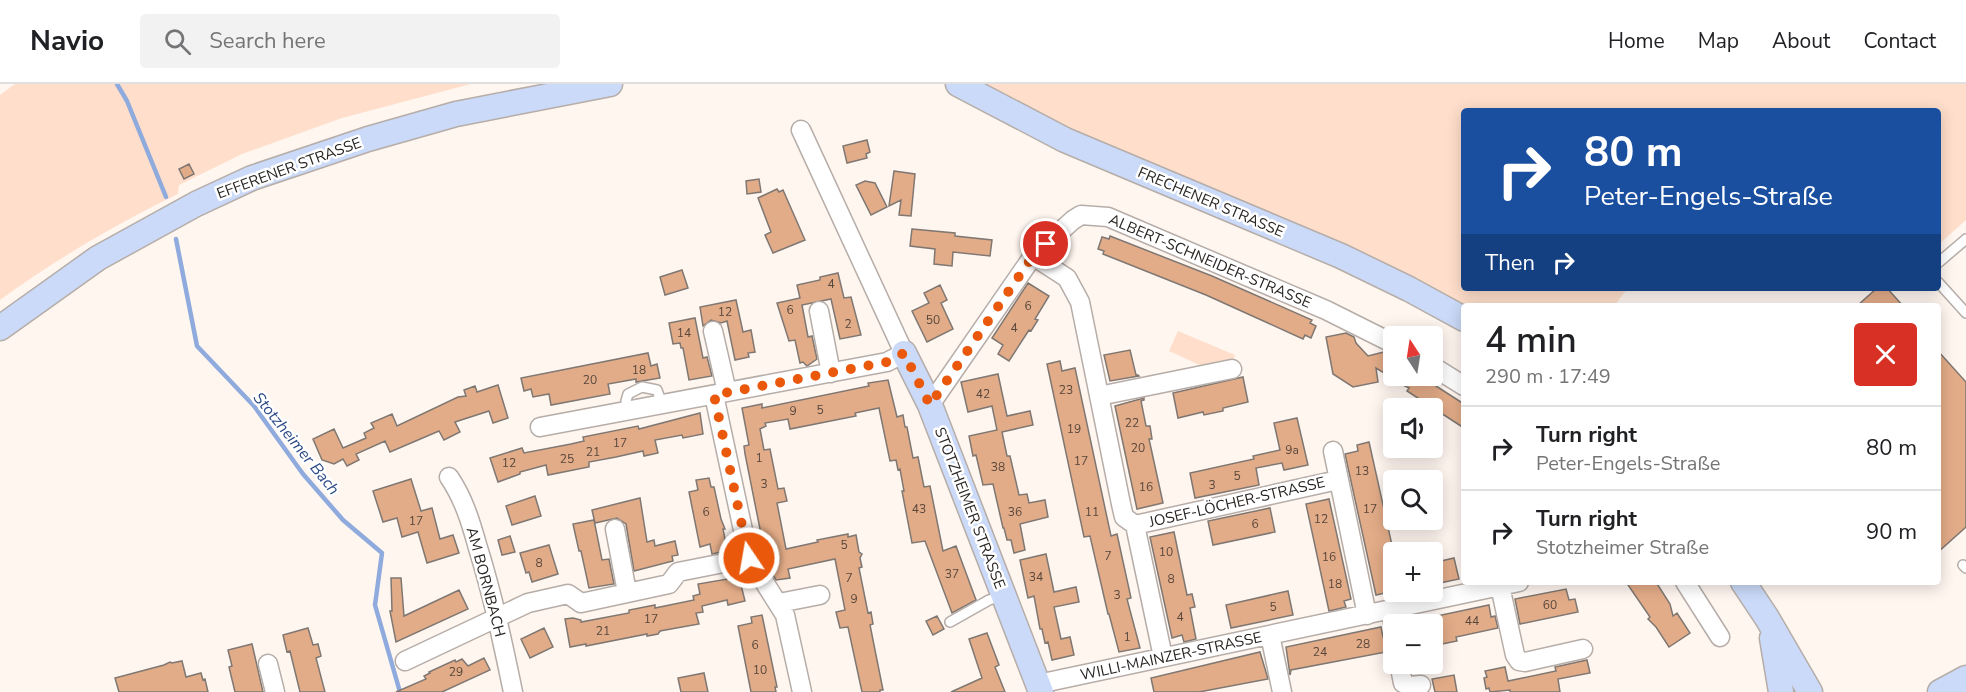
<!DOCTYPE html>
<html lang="en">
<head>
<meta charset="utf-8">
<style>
	:root { --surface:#fff; --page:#f2f2f2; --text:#202124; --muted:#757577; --line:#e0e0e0 }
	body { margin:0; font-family:"Nunito Sans",sans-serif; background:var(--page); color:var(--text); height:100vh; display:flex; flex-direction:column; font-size:22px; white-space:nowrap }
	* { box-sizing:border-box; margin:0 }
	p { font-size:20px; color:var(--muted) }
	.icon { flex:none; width:33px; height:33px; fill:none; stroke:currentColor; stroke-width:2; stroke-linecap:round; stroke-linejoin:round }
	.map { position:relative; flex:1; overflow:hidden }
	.drawer { position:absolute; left:1461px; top:219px; width:480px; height:282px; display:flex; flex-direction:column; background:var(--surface); border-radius:6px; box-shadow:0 3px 15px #0003 }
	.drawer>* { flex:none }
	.hud { position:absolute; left:1461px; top:24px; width:480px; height:183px; border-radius:6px; box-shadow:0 3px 15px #0003; background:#1a4fa0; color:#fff; overflow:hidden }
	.needle { width:39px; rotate:348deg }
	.fabs { position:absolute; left:1383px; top:242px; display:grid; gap:12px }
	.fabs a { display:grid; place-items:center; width:60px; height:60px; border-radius:6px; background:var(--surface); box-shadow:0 3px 15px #0003; font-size:30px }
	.pin { position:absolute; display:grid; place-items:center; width:51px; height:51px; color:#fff; margin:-26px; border:3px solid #fff; border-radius:50%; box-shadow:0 2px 6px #0007 }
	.me { position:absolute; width:66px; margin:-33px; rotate:348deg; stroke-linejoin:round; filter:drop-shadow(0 0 4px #0008) }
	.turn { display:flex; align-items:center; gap:21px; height:126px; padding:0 24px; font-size:27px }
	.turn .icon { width:78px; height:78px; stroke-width:2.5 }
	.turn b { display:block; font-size:42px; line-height:51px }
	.then { display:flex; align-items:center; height:57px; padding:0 24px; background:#0003; gap:12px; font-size:22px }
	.round { display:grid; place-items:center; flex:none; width:63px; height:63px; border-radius:6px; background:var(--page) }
	.headline { display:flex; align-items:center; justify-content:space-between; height:102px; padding:0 24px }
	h1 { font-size:36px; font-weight:600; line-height:45px }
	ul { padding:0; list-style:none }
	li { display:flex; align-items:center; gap:18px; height:84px; padding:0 24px; border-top:2px solid var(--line) }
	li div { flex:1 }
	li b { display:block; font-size:22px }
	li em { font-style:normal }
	header { display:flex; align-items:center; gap:36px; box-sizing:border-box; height:84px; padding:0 30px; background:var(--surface); border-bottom:2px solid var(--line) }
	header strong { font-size:28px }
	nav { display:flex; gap:33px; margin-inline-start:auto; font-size:21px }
	.search { width:420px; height:54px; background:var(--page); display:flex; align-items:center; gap:15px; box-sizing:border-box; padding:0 21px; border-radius:6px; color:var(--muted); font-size:22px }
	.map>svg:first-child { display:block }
</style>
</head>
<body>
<header>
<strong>Navio</strong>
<div class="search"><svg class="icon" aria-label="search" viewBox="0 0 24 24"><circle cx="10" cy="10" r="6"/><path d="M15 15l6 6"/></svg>Search here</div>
<nav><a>Home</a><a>Map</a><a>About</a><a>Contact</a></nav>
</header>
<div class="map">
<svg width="1966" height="608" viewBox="0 0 1966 608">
	<rect width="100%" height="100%" fill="#fff6f0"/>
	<!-- green -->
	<path fill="#ffdfcb" d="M15,0h456l-129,34 -100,36 -63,31 -1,9c-62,30 -123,66 -178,106v-205z
		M978,0h988v136l-28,25v-134h-474v177h164l-14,18h-150l-397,-175z
		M1178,247l57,24 -2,6 -29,6 -35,-16z"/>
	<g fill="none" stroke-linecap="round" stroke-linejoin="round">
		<!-- stream -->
		<path stroke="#8faadd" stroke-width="4.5" d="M117,0l10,17 39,96
			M176,155l21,107 57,60 49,68 40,46 39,33 -7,52 25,87"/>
	</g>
	<!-- building -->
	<path fill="#e3ac88" stroke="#7f7772" stroke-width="1.5" d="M867,56l3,12 -4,2 1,4 -20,5 -4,-17z
		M189,80l5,10 -10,5 -5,-10z
		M894,87l21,3 -4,42 -12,-1 2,-15 -12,6z
		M759,95l2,13 -14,2 -1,-13z
		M865,97l10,2 12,24 -16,8 -15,-30z
		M777,105l2,3 4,-2 22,50 -32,13 -8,-18 6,-3 -13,-34z
		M912,145l43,4v3l37,4 -2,16 -37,-4 -1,14 -18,-2 1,-15 -25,-3z
		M1110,152l102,40 100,44 -2,3 6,3 -5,12 -6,-3 -2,4 -97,-44 -103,-41 1,-3 -6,-2 4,-12 7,2z
		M682,186l6,18 -23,7 -5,-18z
		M838,189l6,25 7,-1 10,38 -21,4 -9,-40 -29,6 6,32 4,-1 5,23 -10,7 -4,-4 -3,1 -5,-23 -6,1 -12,-38 23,-5 -3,-13 23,-5v-3z
		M1028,199l21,13 -14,23 3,1 -7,11 -2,-1 -20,31 -11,-7 5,-9 -11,-7z
		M940,201l7,15 -6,3 12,26 -26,13 -15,-31 17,-8 -5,-10z
		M1877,204h10l16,18h-46z
		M736,216l7,32 8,-2 4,22 -7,1 1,4 -14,3 -8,-39 -6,2 -10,-3 -8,6 -3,-19z
		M695,234l8,40 4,-1 5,19 -23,4 -6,-32h-2l-1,-5 -7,1 -4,-21z
		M1346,249l8,4 2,6 12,13 16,-4 5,24 -13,-8 2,14 -25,5 -20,-13 -7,-37z
		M1130,266l6,25h2l1,1 -29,5 -6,-26z
		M1938,267l28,31v145l-28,25z
		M648,269l3,13 6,-2 3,14 -24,4v-3l-28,5 2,10 -59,11 -2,-11 -16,3 -2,-8 -7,2 -3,-13z
		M1060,277l2,10 13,-3 36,168 6,-2 14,64 -4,1 13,49 -21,4 -10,-38h-1l-18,-78 -6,1 -37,-173z
		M998,290l9,42 23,-5 3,14 -31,7 5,24h3l9,39 8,-1 2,9 16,-3 3,17 -28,7 5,26 -11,3 -3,-13h-4l-3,-12h-1l-10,-44 -10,1 -7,-30 -3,1 -4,-20 28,-6 -5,-24 -24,6 -7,-30z
		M1410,291h9l45,29v24l-57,-37 2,-3 -6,-3z
		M1243,293l5,25 -25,6v3l-19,4 -1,-3 -25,6 -5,-25z
		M888,296l9,37 6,-2 2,12h2l6,31 5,-1 6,30 6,-1 13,65 13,-5 20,54 -24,13 -27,-72 -13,2 -10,-52h2l-4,-22 -2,1 -2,-10 -6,1 -11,-53 -24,5 1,3 -66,13 -2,-10 -23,4 1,3 -6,3 4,21 6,-1 8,40 6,-1 3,13 -10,2 9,46 32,-7 -1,-2 31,-6v3l8,-2 3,17 3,2 -2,4 2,9 -3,1 9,45 3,-1 2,12 -3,1 13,65h-3v2h-18l-14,-65 -8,1 -4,-16 9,-2 -10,-51 -47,10 2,9 -14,2 -4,-7 -4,-15 -2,1 -21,-105 -1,-8 5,-1 -7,-37 20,-4v4l107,-22 -1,-3z
		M498,301l10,33 -15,5 -4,-12 -34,11 5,10 -16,8 -5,-9 -49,21 -5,-11 -29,13 3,6 -12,6 -4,-7 -9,5 -12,-4 -9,-21 21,-10 9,19 23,-10 -2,-5 10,-5 -3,-5 21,-9 5,12 61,-29 8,-1 -2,-6 11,-4 2,6z
		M1144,314v2l-3,1 5,25h4l2,13h-3l14,64 -26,6 -22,-103z
		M700,329l3,21 -20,4 -1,-3 -27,5 3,13 -14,3 -1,-5 -27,6 -27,5v5l-41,8 -2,-10 -26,7v2l-22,8 -8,-24 32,-10 2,5 47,-9 13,-3 -1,-4 55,-11 1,3z
		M1297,334l11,47 -24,5 -2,-7 -26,5 3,17 -64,13 -5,-25 64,-14 -1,-3 27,-6 -6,-27z
		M1369,358l25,112v37l-18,4 -31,-141 13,-3 -1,-6z
		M709,394l2,9h3l7,32 4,10h-2l3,15 -2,1 1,6 -13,3 -2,-10 -10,3 -11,-55 9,-2 -2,-10z
		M411,395l10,32 11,-3 8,31 13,-4 6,18 -32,10 -9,-31 -16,5 -5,-19 -14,4 -10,-31z
		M535,412l6,20 -29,9 -6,-19z
		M640,414l7,44 7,-2 1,6 20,-5 3,14 -6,1 1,5 -39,10 -8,-47 -9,-6 -22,5 -3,-13z
		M1329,415l22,100 -7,2 2,6 -17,4 -23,-107z
		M1270,424l5,24 -62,13 -5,-24z
		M594,436l8,40 7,-1 5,25 -25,4 -8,-37h-2l-6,-27z
		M1174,448l13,63 5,-1 3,13 -5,1 6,31 -12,3 -2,-7 -10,3 -22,-101z
		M510,452l5,16 -13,3 -4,-15z
		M549,461l9,29 -26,8 -3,-10 -3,1 -6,-20z
		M1046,470l8,38 22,-5 3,15 -25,5 7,32 9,-2 4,18 -22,5 -4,-18 -3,1 -3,-14h-2l-6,-33 -6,2 -8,-38z
		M1454,474l5,21 -24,5 -3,-21z
		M739,493l6,24 -17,4 -1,-5 -25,6 1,6 -7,1 3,11 -39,7 -2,3 -11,2v-2l-61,12v-2l-16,3 -5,-28 8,-1 8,2v2l48,-9v-3l26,-5v3l39,-8 -1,-4 7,-2 -2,-10z
		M391,494h10l3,38 55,-26 9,19 -72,33 -6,-31h2z
		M1626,498h30l14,22 3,12 4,-3 13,20 -21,14 -13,-20 -8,-8 2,-2z
		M1566,505l3,11 6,-1 3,13 -58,12 -5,-25z
		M1288,507l5,24 -62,13 -5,-23z
		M1489,521l2,12 4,-1 3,12 -42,9 1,4 -20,4v-4l-5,1v-25z
		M762,531l15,72h-2l1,5h-25l-13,-66 14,-3 -1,-6z
		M937,532l7,13 -11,6 -7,-14z
		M1381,543l2,10 4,-1 3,2 2,10 -7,2 1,2 -95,18 -1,5 -4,-28z
		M308,544l5,17 5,-1 3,12 -5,2 9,34h-25l-10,-41 -3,1 -4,-17z
		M544,544l9,19 -23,11 -9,-19z
		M987,549l12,32 -4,2 10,25h-54l31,-14 -13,-39z
		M252,560l11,48h-28l-6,-25 3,-1 -4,-16z
		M1260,568l8,27 -69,13h-45l-3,-14z
		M484,574l6,12 -48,22h-46l30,-13 -2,-3 6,-3 -1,-1 26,-12 1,2 6,-3 6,7z
		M1587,576l3,13 -32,6 2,13h-50v-2l-20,2 -1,-4 -3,1 -2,-11 3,-1 -2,-6 20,-4 3,14 48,-10 -1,-4z
		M182,577l4,16 15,-4 2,7 2,-1 3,13h-89l-4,-14 49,-13 6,-3 2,1z
		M704,589l4,19h-27l-3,-14z
		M1454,591l3,17h-22l-3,-13z"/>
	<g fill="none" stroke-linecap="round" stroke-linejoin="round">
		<defs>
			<path id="lane" d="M1938,179l28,-24
				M1938,198l28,31
				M627,327l-1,-10 2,-7 14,-7 15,3 5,14
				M1963,481l3,3
				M950,538l39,-22 13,-4"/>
			<path id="street" d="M1033,172l34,22 13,24 41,202 3,13 11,8 28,132
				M819,227l12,62
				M713,247l14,61
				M1432,282l32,20
				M1099,312l133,-27
				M930,321l103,-149 40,-36 8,-5 27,2 218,93 68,34
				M540,343l347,-65 17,-9 -103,-223
				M1333,367l34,164
				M449,393c15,22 22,46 29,71 15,48 25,96 35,144
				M1135,441l203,-45
				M615,445l12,63
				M749,474l36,57 17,77
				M1685,498l35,55
				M1500,502l15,69 4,6 6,1 58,-13
				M779,519l41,-8
				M1391,525l3,19
				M1270,551l12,57
				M405,577l123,-58 40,-9 13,9 88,-19 9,-12 71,-14 -35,-163
				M1399,579l4,20 7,3 11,-1
				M268,580l7,28
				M1038,600l481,-102"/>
			<path id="secondary" d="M958,0l107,56 276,116 68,33 55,30
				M0,244l98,-70 98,-54 56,-26 116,-39 88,-25 154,-30
				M904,269l26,52 111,287
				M1743,498l24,36 43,74
				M1772,554l9,54
				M1940,608l26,-14"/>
		</defs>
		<!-- lane casing -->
		<use href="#lane" stroke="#b6ada8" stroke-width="12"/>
		<!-- street casing -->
		<use href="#street" stroke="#b6ada8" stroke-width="21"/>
		<!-- secondary casing -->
		<use href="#secondary" stroke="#b6ada8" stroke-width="27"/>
		<!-- lane -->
		<use href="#lane" stroke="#fff" stroke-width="9"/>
		<!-- street -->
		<use href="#street" stroke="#fff" stroke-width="18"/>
		<!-- secondary -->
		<use href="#secondary" stroke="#cadaf8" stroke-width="24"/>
	</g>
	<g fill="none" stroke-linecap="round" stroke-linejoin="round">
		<!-- route -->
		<path stroke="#ea580c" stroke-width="10" stroke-dasharray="0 18" d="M749,474l-35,-163 173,-33 17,-9 26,52 103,-149 13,-12"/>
	</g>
	<g text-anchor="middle" stroke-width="5" stroke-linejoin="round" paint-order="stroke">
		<!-- number labels -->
		<g font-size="12" fill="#57473c">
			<text x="831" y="204">4</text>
			<text x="1028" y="226">6</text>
			<text x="790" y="230">6</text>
			<text x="725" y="232">12</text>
			<text x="933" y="240">50</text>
			<text x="848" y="244">2</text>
			<text x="1014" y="248">4</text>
			<text x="684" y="253">14</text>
			<text x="639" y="290">18</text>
			<text x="590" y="300">20</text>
			<text x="1066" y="310">23</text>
			<text x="983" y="314">42</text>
			<text x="820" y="330">5</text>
			<text x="793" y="331">9</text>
			<text x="1132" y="343">22</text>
			<text x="1074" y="349">19</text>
			<text x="620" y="363">17</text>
			<text x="1138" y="368">20</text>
			<text x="1292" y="370">9a</text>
			<text x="593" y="372">21</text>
			<text x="759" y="378">1</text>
			<text x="567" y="379">25</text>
			<text x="1081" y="381">17</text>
			<text x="509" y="383">12</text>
			<text x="998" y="387">38</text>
			<text x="1362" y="391">13</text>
			<text x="1237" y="396">5</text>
			<text x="764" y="404">3</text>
			<text x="1212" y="405">3</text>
			<text x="1146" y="407">16</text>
			<text x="919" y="429">43</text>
			<text x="1370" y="429">17</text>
			<text x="706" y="432">6</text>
			<text x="1015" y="432">36</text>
			<text x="1092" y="432">11</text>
			<text x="1321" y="439">12</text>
			<text x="416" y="441">17</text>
			<text x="1255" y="444">6</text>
			<text x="844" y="465">5</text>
			<text x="1166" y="472">10</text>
			<text x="1108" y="476">7</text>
			<text x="1329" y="477">16</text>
			<text x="539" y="483">8</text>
			<text x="952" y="494">37</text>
			<text x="1036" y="497">34</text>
			<text x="849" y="498">7</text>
			<text x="1171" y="499">8</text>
			<text x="1335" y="504">18</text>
			<text x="1117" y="515">3</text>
			<text x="854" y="519">9</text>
			<text x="1550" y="525">60</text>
			<text x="1273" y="527">5</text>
			<text x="1180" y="537">4</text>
			<text x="651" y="539">17</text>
			<text x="1472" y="541">44</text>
			<text x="603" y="551">21</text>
			<text x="1127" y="557">1</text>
			<text x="1363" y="564">28</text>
			<text x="755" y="565">6</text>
			<text x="1320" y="572">24</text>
			<text x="760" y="590">10</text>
			<text x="456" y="592">29</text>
		</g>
		<!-- street labels -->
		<g font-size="15" fill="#282523" stroke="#fff">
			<text transform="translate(289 84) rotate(-20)" y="5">EFFERENER STRASSE</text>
			<text transform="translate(1211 118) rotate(23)" y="5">FRECHENER STRASSE</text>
			<text transform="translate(1210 177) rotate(23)" y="5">ALBERT-SCHNEIDER-STRASSE</text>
			<text transform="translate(1237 418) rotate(-13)" y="5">JOSEF-LÖCHER-STRASSE</text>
			<text transform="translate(970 424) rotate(69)" y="5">STOTZHEIMER STRASSE</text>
			<text transform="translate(486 498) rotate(75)" y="5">AM BORNBACH</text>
			<text transform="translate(1171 572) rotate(-12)" y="5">WILLI-MAINZER-STRASSE</text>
		</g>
		<!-- water labels -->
		<g font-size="16" font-style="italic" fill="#294886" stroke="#fff">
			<text transform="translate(297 359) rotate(51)" y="6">Stotzheimer Bach</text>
		</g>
	</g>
</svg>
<div class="fabs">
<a><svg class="needle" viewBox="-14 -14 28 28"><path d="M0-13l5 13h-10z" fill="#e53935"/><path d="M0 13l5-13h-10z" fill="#757577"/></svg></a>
<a><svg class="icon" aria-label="sound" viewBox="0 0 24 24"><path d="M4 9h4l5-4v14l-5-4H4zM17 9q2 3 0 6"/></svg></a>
<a><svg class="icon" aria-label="search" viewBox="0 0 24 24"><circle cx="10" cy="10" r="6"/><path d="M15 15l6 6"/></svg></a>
<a>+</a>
<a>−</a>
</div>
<div class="pin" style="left:1046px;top:160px;background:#d93025"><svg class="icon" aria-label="arrive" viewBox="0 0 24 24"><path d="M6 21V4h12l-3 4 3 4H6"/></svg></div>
<svg class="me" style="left:749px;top:474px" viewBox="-20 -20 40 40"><circle r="17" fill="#ea580c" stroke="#fff" stroke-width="3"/><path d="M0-11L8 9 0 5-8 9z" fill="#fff"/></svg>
<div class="hud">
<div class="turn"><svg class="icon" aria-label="right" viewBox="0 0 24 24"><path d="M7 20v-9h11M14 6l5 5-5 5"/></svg><div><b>80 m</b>Peter-Engels-Straße</div></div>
<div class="then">Then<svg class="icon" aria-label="right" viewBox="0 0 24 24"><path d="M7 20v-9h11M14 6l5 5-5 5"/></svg></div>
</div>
<section class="drawer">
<div class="headline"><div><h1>4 min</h1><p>290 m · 17:49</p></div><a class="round" style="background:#d93025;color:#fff"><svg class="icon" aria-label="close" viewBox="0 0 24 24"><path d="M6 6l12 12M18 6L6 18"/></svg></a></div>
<ul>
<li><svg class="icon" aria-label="right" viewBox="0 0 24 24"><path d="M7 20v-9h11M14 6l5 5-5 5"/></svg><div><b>Turn right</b><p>Peter-Engels-Straße</p></div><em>80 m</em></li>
<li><svg class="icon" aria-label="right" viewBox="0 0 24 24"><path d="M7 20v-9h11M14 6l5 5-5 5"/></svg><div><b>Turn right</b><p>Stotzheimer Straße</p></div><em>90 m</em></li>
</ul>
</section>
</div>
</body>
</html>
